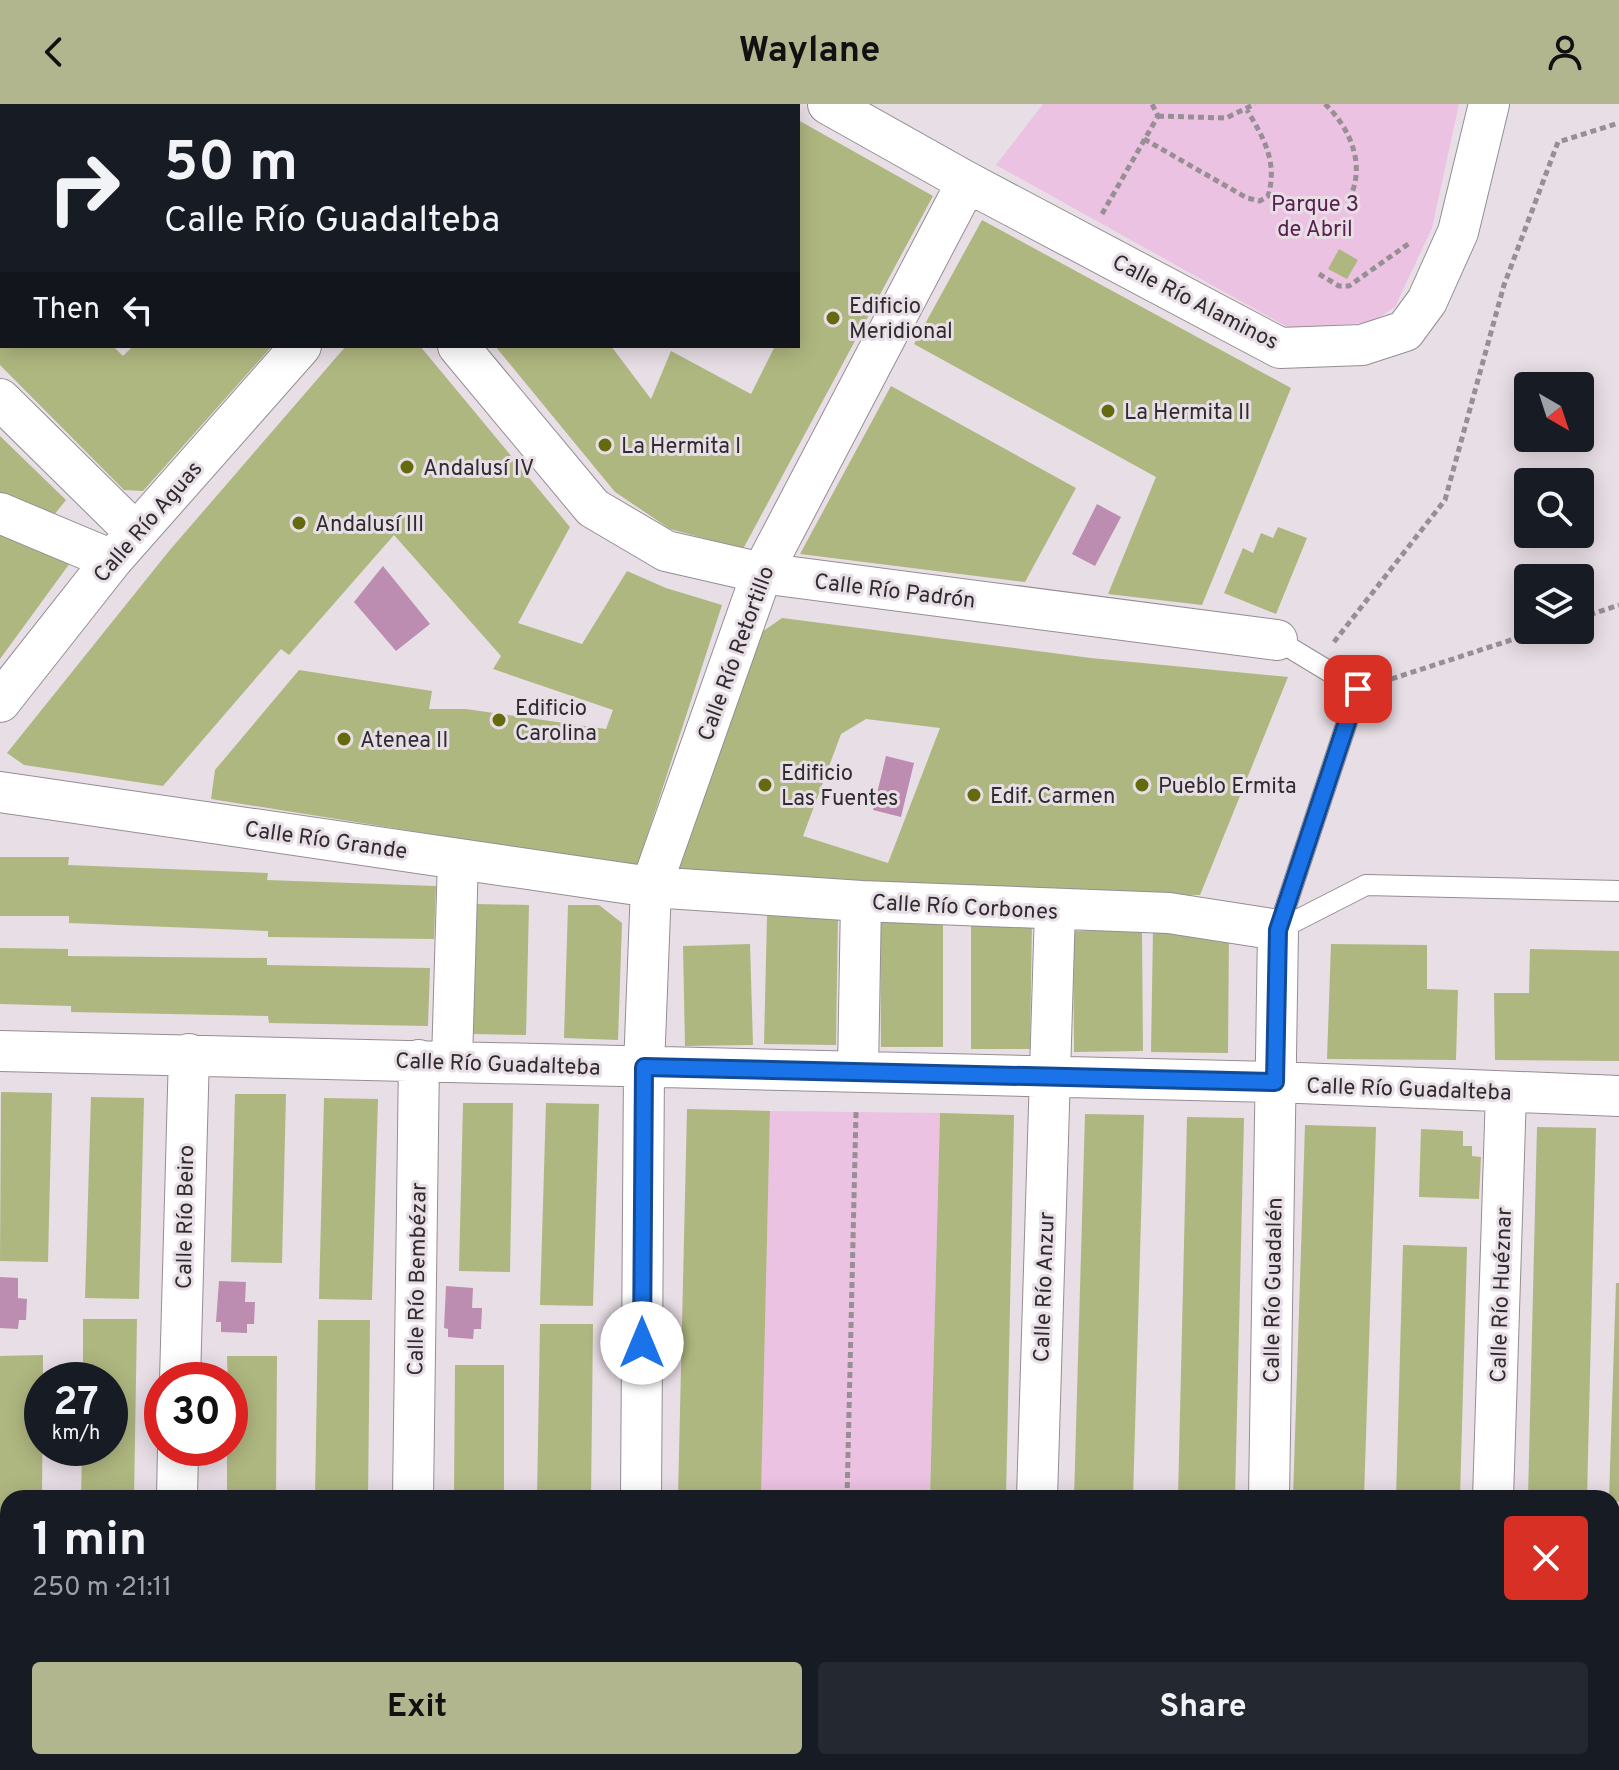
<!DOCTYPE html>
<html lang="en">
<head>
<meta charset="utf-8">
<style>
	:root { --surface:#171b24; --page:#242831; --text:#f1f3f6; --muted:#9ea1a6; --accent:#b2b68e }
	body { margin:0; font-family:Overpass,sans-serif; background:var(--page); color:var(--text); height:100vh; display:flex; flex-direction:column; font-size:30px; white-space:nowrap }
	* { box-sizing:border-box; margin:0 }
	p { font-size:26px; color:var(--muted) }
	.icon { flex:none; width:44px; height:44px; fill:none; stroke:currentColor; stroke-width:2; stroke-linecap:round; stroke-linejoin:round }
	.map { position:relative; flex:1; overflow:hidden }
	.sheet { position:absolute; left:0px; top:1386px; width:1620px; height:280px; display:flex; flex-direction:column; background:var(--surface); border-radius:24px 24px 0 0; box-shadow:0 4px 20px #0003 }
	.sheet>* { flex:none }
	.banner { position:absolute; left:0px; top:0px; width:800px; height:244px; box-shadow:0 4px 20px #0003; background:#171b24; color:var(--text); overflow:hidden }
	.needle { width:52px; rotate:141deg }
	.tools { position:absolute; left:1514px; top:268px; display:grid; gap:16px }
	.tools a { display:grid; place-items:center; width:80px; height:80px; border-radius:8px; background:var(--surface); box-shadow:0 4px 20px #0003; font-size:40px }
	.speed { position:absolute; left:24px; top:1258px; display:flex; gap:16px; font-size:40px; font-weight:700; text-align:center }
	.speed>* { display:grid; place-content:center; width:104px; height:104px; border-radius:50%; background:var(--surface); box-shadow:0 4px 20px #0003; line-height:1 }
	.speed small { font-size:20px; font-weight:400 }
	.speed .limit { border:12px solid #d22; background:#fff; color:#111 }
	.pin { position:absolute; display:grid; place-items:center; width:68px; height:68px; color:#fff; margin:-34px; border-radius:16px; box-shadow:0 4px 12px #0006 }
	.me { position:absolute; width:88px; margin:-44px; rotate:0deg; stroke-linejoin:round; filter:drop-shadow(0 0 6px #0008) }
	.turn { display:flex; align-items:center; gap:28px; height:168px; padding:0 32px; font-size:36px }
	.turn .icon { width:104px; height:104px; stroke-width:2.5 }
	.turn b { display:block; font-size:56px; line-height:68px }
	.then { display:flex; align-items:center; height:76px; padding:0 32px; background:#0003; gap:16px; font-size:30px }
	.round { display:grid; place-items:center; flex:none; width:84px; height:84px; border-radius:8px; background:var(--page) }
	.headline { display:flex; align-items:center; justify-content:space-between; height:136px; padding:0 32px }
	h1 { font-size:48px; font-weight:700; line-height:60px }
	.button { display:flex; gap:16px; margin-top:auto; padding:16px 32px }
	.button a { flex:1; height:92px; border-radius:8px; background:var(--accent); color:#111; font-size:32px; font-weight:700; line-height:92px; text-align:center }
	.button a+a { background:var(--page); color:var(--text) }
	header { display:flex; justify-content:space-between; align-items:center; height:104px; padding:0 32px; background:var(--accent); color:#111; font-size:36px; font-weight:700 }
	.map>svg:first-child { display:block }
</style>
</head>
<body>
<header><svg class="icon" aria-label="back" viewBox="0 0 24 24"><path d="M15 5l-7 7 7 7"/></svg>Waylane<svg class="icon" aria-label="person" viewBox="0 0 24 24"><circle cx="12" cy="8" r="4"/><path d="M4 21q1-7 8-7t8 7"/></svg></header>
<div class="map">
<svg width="1619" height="1666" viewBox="0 0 1619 1666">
	<rect width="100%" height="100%" fill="#e8dee5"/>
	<!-- green -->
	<path fill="#ecc2e2" d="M1043,0h416l-27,124 -37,79 -23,15 -81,7 -295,-164z
		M770,1007l170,2 -10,385h-169z
		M1612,1456h7v151h-7z
		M755,1658h162v8h-162z"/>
	<!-- water -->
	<path fill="#bc8db0" d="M1097,400l24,13 -26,49 -23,-12z
		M383,462l47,58 -34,27 -42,-49z
		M886,652l28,7 -13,54 -28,-7z
		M0,1173l18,1v20l9,1 -1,21h-7l-1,9 -18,-1z
		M219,1177l27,1 -1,20h10l-1,22h-7v9l-26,-1v-10h-5z
		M446,1182l27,2 -1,20h10l-1,21h-7l-1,10 -25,-2v-8l-4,-1z"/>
	<!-- building -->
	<path fill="#afb780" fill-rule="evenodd" d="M798,16l135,76 -190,353 -73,-20 -55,-37 -120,-146h116l40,53 20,-48 80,43 24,-48h23z
		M982,116l309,168 -89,217 -94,-11 48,-117 -242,-133z
		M1339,145l19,11 -11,19 -19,-10z
		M0,242h113l10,10 10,-10h139l-129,145 -19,-1 -124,-125z
		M346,242h74l150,181 -52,96 64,21 45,-73 39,17 56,17 -85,262 -426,-68 4,-29 84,-100 133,21 -3,18h37l140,20 7,-19 -120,-41 8,-13 -107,-121 -105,120 -8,-6 -118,137 -139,-21 -17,-12 162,-202z
		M891,282l185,102 -51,94 -225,-28z
		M0,332l66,64 -12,15 -54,-21z
		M1278,423l29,11 -31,76 -52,-21 19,-45 10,5 8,-20 12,5z
		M0,431l70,28 -70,96z
		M782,514l309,40 197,19 -88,218 -206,-2 -317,-20 82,-239zM866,615l74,9 -52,135 -85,-27 38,-102z
		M0,753h69l-1,8 200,8 -1,7 169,6 -2,53 -166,-2v-6l-199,-8v-7h-69z
		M476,800l53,1 -3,130 -53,-1z
		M568,801h31l23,18 -4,117 -54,-2z
		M767,812l71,1 -2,128 -72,-1z
		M880,814h63v129h-62z
		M971,816l61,3 -2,126h-59z
		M1142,826l1,121 -69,1 -1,-121z
		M1153,826l76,1 -1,122 -77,-1z
		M750,840l3,101 -68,1 -2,-100z
		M1331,840l96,1v44l31,1 -2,70 -129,-1z
		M0,844l68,1v7l199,2v7l163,3 -2,58 -159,-3 -1,-7 -197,-4v-6l-71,-2z
		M1530,845l89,2v110l-124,-1 -1,-67h35z
		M1,988l51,1 -4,169 -48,-1z
		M235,990h51l-4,169 -51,-1z
		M91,993l53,1 -5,201 -54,-1z
		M324,994l54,1 -6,201 -53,-1z
		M463,999h50l-3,169 -51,-1z
		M546,999l53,1 -6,202 -53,-1z
		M687,1005l83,2 -9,387h-83z
		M940,1009l74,2 -8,383h-76z
		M1085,1010l59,1 -11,383h-59z
		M1187,1013l57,1 -9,380h-57z
		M1305,1021l71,2 -12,371h-71z
		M1537,1023l59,1 -9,370h-59z
		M1421,1025l42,2v15h9v10l9,1 -2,42 -60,-2z
		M1403,1141l64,2 -7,251h-64z
		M1616,1179h3v219l-10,-4z
		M83,1215h54l-3,179h-53l1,-50h28v-68h-27z
		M318,1216h52l-2,178h-53z
		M540,1220h53l-2,174h-54z
		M43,1251l-1,143h-34v23h-8v-165z
		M227,1252h50l-1,142h-49v-50h3z
		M455,1261h49v133h-50z
		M0,1581h8v77h37v8h-45z
		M68,1658h63v8h-63z
		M214,1658h57v8h-57z
		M298,1658h58v8h-58z
		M442,1658h55v8h-55z
		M532,1658h54v8h-55z
		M680,1658h62v8h-62z
		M930,1658h60v8h-60z
		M1301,1658h55v8h-55z
		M1387,1658h50v8h-51z
		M1526,1658h53v8h-53z"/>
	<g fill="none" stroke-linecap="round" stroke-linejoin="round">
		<defs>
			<path id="lane" d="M1277,536l81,49 -80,241
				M1278,826l88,-45 253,6"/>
			<path id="street" d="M270,0l1,2
				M828,0l139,78 313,166 82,-3 43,-14 22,-30 31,-69 31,-128
				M218,2l2,-2
				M514,2l2,-2
				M0,212l2,-2
				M458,242l135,162 73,43 96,22 515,67
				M0,295l135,133
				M0,409l112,47
				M0,598l112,-142 189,-214
				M0,688l651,95 210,14 308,12 109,17 -9,568
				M0,947l1275,31 344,14
				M452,957l6,-202
				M858,967l3,-170
				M180,1276l9,-326
				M177,1394l1,-50
				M413,1394l6,-438
				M641,1394l3,-431 7,-180 111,-314 205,-391
				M1037,1394l18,-588
				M1493,1394l13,-406
				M0,1437h8
				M1612,1438h7
				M0,1552h8
				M1612,1623h7
				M172,1666v-8
				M401,1666v-8
				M638,1666l1,-8
				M1032,1666l1,-8
				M1257,1666v-8
				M1489,1666l1,-8"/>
		</defs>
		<!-- lane casing -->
		<use href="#lane" stroke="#968d94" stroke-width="22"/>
		<!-- street casing -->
		<use href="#street" stroke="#968d94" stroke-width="42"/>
		<!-- path -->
		<path stroke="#978f94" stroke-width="5" stroke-dasharray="6 4" stroke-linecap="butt" d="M1325,0c26,25 42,63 23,97
			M1158,12l68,2 29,-14
			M1144,35l103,59 13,3 8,-5c10,-33 -4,-58 -21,-86
			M1102,110l56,-98 -6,-12
			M1319,170l20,12h10l62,-44
			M1580,514l39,-13
			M1334,538l111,-142 59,-215 54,-143 61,-19
			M1382,578l160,-52
			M847,1394l9,-386
			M0,1493h8
			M1612,1538h7
			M843,1666v-8"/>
		<!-- lane -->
		<use href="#lane" stroke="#fff" stroke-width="20"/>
		<!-- street -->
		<use href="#street" stroke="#fff" stroke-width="40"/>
	</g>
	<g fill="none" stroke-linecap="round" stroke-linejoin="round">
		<defs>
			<path id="route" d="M642,1239l2,-276 631,15 3,-152 80,-241"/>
		</defs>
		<!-- route casing -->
		<use href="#route" stroke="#114b97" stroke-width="20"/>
		<!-- route -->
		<use href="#route" stroke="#1a73e8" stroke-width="14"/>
	</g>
	<!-- markers -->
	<g fill="#646b0f" stroke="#e8dee5" stroke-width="3">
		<circle cx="833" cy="214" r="8"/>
		<circle cx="1108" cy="307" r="8"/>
		<circle cx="605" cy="341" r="8"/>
		<circle cx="407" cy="363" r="8"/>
		<circle cx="299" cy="419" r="8"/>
		<circle cx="499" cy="616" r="8"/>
		<circle cx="344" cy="635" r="8"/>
		<circle cx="765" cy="681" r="8"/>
		<circle cx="1142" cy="681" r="8"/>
		<circle cx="974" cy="691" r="8"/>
	</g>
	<g text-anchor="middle" stroke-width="6" stroke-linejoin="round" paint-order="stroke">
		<!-- park labels -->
		<g font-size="22" fill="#5a2150" stroke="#e8dee5">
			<text x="1315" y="107">Parque 3<tspan x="1315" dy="25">de Abril</tspan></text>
		</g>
		<!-- street labels -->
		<g font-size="22" fill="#2f2b2e" stroke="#e8dee5">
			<text transform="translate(1196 197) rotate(27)" y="8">Calle Río Alaminos</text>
			<text transform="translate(147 417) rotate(-49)" y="8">Calle Río Aguas</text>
			<text transform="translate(895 486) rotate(7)" y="8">Calle Río Padrón</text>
			<text transform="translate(735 549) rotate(-70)" y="8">Calle Río Retortillo</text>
			<text transform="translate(326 735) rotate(8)" y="8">Calle Río Grande</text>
			<text transform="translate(965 802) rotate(3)" y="8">Calle Río Corbones</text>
			<text transform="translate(498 959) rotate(2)" y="8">Calle Río Guadalteba</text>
			<text transform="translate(1409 984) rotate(2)" y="8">Calle Río Guadalteba</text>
			<text transform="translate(184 1113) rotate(-89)" y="8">Calle Río Beiro</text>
			<text transform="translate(416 1175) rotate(-89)" y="8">Calle Río Bembézar</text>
			<text transform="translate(1043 1183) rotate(-88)" y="8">Calle Río Anzur</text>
			<text transform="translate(1272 1186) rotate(-89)" y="8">Calle Río Guadalén</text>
			<text transform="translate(1500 1191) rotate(-88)" y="8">Calle Río Huéznar</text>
		</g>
		<!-- poi labels -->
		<g font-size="22" fill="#2f2b2e" stroke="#e8dee5" text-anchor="start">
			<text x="849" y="209">Edificio<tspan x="849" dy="25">Meridional</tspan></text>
			<text x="1124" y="315">La Hermita II</text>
			<text x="621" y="349">La Hermita I</text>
			<text x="423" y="371">Andalusí IV</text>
			<text x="315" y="427">Andalusí III</text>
			<text x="515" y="611">Edificio<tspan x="515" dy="25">Carolina</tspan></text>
			<text x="360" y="643">Atenea II</text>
			<text x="781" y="676">Edificio<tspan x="781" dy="25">Las Fuentes</tspan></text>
			<text x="1158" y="689">Pueblo Ermita</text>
			<text x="990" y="699">Edif. Carmen</text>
		</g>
	</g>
</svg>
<div class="tools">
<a><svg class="needle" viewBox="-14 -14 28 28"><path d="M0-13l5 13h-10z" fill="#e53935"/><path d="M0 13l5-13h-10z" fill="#9ea1a6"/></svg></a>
<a><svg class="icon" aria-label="search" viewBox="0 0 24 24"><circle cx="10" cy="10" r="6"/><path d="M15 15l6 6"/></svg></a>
<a><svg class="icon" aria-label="layers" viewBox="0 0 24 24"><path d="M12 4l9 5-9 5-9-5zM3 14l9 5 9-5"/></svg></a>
</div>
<div class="speed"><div>27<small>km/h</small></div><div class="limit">30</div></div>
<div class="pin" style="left:1358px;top:585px;background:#d93025"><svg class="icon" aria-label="arrive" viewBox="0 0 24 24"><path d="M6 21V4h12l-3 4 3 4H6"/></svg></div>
<svg class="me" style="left:642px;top:1239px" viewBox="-20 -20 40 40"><circle r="19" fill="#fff"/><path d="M0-13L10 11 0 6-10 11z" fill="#1a73e8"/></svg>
<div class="banner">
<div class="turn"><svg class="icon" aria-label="right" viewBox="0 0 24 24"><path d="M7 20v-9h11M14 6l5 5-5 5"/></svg><div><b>50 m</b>Calle Río Guadalteba</div></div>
<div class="then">Then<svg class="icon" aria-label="left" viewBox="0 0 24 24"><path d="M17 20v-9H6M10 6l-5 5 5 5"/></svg></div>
</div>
<section class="sheet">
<div class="headline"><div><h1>1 min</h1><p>250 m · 21:11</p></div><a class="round" style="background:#d93025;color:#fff"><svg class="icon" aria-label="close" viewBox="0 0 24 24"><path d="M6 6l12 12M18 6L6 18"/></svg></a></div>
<div class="button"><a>Exit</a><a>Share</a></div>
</section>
</div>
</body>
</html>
